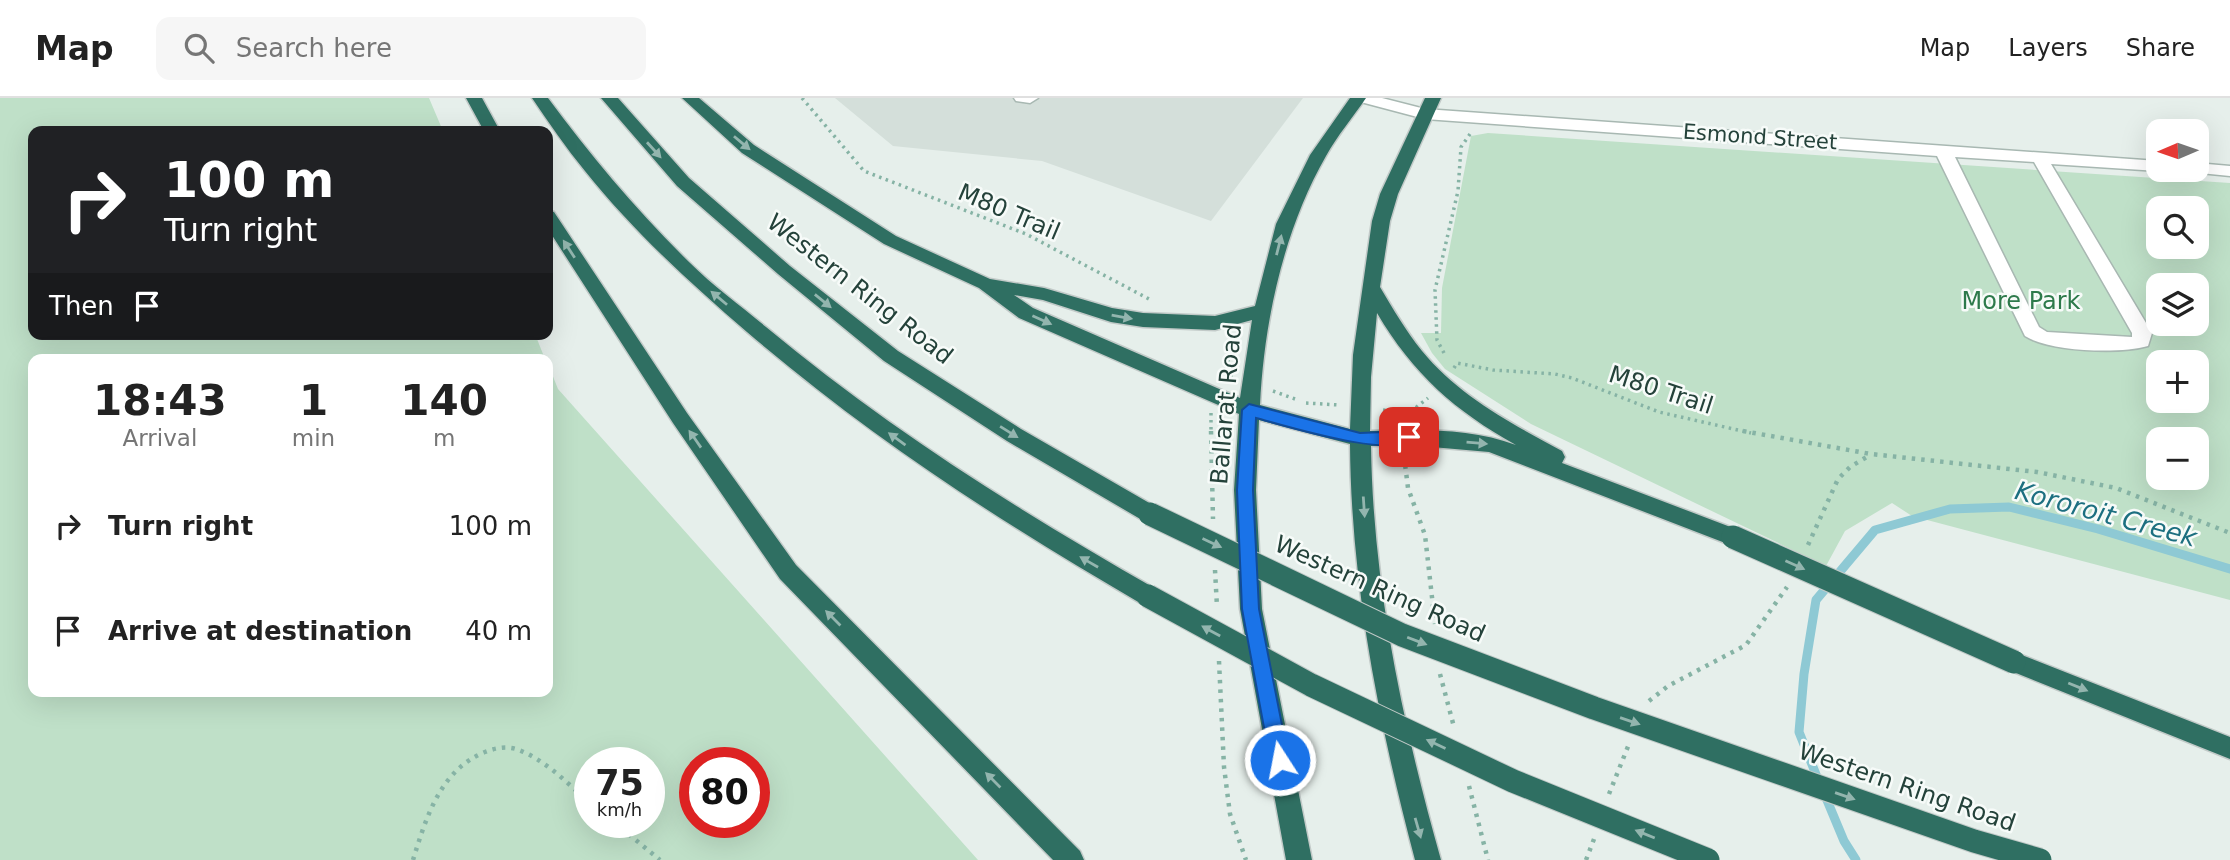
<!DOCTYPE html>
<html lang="en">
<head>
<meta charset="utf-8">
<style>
	:root { --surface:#fff; --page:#f6f6f6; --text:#222; --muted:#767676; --line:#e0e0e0 }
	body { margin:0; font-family:"DejaVu Sans",sans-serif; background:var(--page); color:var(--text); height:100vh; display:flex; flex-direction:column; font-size:26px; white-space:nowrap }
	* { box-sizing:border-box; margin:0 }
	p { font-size:23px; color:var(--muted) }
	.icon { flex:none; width:38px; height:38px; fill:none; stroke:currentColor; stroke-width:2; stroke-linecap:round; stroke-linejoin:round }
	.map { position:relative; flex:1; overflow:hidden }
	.side { position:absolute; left:28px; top:256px; width:525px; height:343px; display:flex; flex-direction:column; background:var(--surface); border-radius:14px; box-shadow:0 7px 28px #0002 }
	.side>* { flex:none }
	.guide { position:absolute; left:28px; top:28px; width:525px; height:214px; border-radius:14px; box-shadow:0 7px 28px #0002; background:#202124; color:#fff; overflow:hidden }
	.needle { width:46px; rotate:268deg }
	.fabs { position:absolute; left:2146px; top:21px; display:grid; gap:14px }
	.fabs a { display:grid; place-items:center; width:63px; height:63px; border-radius:14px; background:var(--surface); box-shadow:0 7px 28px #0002; font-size:35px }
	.speed { position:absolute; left:574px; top:649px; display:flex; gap:14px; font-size:35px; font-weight:700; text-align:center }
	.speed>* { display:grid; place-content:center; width:91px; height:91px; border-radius:50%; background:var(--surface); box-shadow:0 7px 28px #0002; line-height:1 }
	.speed small { font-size:18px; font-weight:400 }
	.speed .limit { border:10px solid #d22; background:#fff; color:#111 }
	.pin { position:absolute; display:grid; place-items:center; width:60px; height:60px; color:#fff; margin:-30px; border-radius:14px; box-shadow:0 4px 10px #0006 }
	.me { position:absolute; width:77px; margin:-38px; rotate:349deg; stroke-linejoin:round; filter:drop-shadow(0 0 5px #0008) }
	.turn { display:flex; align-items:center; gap:24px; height:147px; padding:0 21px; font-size:32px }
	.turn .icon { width:91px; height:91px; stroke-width:2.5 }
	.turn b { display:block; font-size:49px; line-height:60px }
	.then { display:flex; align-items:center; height:66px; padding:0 21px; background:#0003; gap:14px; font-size:26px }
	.eta { display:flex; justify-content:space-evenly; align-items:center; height:119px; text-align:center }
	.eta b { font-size:42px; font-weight:700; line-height:49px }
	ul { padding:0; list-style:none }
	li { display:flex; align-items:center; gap:21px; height:105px; padding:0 21px }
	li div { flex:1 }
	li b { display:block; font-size:26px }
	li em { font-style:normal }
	header { display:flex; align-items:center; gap:42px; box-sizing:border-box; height:98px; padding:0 35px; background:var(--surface); border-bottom:2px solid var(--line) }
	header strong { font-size:33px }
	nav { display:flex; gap:38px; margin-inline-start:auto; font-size:24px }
	.search { width:490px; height:63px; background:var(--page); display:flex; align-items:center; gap:18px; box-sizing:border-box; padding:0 24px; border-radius:14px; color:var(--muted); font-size:26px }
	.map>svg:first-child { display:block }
</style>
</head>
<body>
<header>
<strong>Map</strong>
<div class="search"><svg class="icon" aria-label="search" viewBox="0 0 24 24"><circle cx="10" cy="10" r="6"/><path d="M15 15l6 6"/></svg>Search here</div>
<nav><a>Map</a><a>Layers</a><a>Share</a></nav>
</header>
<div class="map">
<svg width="2230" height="762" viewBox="0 0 2230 762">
	<rect width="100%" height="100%" fill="#e6efeb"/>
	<!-- built -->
	<path fill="#d4dfda" d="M835,0h468l-92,123 -169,-60 -149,-15z"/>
	<!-- green -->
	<path fill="#bfe0c8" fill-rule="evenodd" d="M0,0h429l14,33h-410v203h502l10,25h-512v332h515v-327l10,25 420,471h-978zM590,665h59v59h-59zM695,665h59v59h-59z
		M1488,35l742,50v417l-318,-84 -20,-13 -47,28 -19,35 -295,-142 -86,-55 -13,-16 -11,-20h20l1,-45 29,-152zM2158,110h38v39h-38zM2158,187h38v39h-38zM2158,264h38v39h-38zM2158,341h38v39h-38z"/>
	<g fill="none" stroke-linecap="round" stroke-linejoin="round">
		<!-- stream -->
		<path stroke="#8ec9d4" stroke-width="9" d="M1819,684l-20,-50 5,-58 12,-74 59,-70 75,-21 59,-2 89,22 132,40
			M1824,695l20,48 12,19"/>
		<defs>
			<path id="minor" d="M1014,0h24l-8,5 -14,-2z
				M1355,0h27l43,11 733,52v9h6l-6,1 -107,-7 101,169 -4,13c-28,8 -98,6 -123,-10l-88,-180 -512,-37 -68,-18zM1955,59l79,5 98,171v4l-85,-5 -8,-5z
				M2196,65l34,3v10l-40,-4 -1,-2h7z"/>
			<path id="highway" d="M466,0h16l18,33h-16z
				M532,0h16c43,58 89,113 141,164 24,24 52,44 77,65 121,101 253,184 390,262l3,7 -3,7 -8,3 -8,-3c-141,-82 -269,-165 -393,-271 -58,-50 -114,-101 -162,-161 -19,-23 -36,-48 -53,-73z
				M601,0h17l71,80 101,88 108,85 123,78 137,79 3,6 -3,6 -8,3 -8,-3 -135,-79 -123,-80 -106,-87 -101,-88z
				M682,0h17l55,47 142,91 94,43 54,9 68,20 31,5 72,3 40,-10 21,-82 34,-69 40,-57h16c-13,19 -29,38 -40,58 -42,73 -62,165 -66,249l90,24 3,-74 19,-134 8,-27 45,-96h16l-43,96 -8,27 -10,66c13,22 26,44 42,64 37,45 90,73 140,100l3,6 -3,6 179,68 3,6 -3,6 -8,3 -244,-94 -80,-7 -38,1c2,141 32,279 70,414h-26c-36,-136 -64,-275 -65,-416l-91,-24 -3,70 6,119 50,251h-26l-46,-251 -6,-119 5,-76 -220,-96 -40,-30 -95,-44 -142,-91zM1014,197l29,5 68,22 32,5 72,3 37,-10 -12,78 -207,-90zM1377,215c36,61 78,98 139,132 -45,-17 -98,-16 -146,-14l1,-54z
				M548,112l6,2 133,201 109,152 284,286 4,9h-31l-273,-281 -107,-156 -125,-194z
				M2014,554l216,85v22l-224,-90 -4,-7 4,-7z"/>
		</defs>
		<!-- minor casing -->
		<use href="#minor" stroke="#a8b8b2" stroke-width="3"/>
		<!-- highway casing -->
		<use href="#highway" stroke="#c2cac8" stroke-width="3"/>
		<!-- path-far1 -->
		<path stroke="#86b3a5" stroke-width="3.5" stroke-dasharray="2.5 4.5" stroke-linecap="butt" d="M802,0l62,73 162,63 123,65
			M1231,241l1,9 -8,24 9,3
			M1444,255l-7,-13 -2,-50 23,-99 3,-44 9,-13
			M1454,270l3,-5 36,7 62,4 17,4 87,34 92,21
			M1273,293l22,8
			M1306,305l33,2
			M1383,312l26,3 19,-15
			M1211,315v20"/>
		<!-- path -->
		<path stroke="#86b3a5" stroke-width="4.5" stroke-dasharray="3.5 6" stroke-linecap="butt" d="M1211,333l2,88
			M1743,333l128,23 166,18 79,16 114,45
			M1404,358l4,32 17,47 10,89
			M1808,447l30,-66 12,-12 20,-12
			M1215,472l2,37
			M1219,563l5,106 6,47 16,46
			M1440,576l14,53
			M1649,603l19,-15 78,-41 41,-58
			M1469,688l19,74
			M1609,696l20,-50
			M614,724l46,38
			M413,762c13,-42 27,-90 72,-108 10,-4 21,-6 31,-3 29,10 52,35 74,54
			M1586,762l8,-21"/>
		<!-- minor -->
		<use href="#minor" fill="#fff" fill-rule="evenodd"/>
		<!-- highway -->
		<use href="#highway" fill="#2f6f62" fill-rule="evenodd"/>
		<defs>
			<path id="highway-bridge" d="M1150,416l252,121 192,73 380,133 66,19
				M1733,439l281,125
				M1148,498l163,89 202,96 195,79"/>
		</defs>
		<!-- highway-bridge casing -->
		<use href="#highway-bridge" stroke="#c2cac8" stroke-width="25" stroke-linecap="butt"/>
		<!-- highway-bridge -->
		<use href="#highway-bridge" stroke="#2f6f62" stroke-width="23"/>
	</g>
	<!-- one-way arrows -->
	<defs><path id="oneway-solid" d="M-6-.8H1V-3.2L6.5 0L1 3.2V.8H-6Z" transform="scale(1.75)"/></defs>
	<g fill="#93b5ae">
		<use href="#oneway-solid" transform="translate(742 45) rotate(40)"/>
		<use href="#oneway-solid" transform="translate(654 52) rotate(48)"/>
		<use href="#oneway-solid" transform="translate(1279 147) rotate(-76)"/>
		<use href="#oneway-solid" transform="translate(569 151) rotate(-123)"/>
		<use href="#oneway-solid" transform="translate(719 200) rotate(-140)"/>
		<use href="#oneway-solid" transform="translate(823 203) rotate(39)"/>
		<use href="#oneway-solid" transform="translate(1122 219) rotate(10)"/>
		<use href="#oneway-solid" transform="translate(1042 222) rotate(24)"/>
		<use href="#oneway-solid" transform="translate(1009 334) rotate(32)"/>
		<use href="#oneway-solid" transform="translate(695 341) rotate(-125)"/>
		<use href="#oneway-solid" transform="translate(897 341) rotate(-144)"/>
		<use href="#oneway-solid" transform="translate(1477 345) rotate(5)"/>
		<use href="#oneway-solid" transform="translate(1364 409) rotate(86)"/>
		<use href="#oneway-solid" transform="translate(1212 445) rotate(25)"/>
		<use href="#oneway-solid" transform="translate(1089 464) rotate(-150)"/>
		<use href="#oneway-solid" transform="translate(1795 467) rotate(24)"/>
		<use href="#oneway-solid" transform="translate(833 520) rotate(-135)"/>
		<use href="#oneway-solid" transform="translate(1211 533) rotate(-151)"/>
		<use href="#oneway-solid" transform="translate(1417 543) rotate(21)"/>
		<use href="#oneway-solid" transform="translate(2078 589) rotate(22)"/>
		<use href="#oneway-solid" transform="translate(1630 623) rotate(19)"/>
		<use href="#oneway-solid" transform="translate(1436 646) rotate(-155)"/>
		<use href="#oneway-solid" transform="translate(993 682) rotate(-135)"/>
		<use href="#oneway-solid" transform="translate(1845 698) rotate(19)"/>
		<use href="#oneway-solid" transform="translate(1418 730) rotate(74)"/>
		<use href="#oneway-solid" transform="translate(1645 736) rotate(-158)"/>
	</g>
	<!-- route -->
	<path fill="#1a73e8" stroke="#114b97" stroke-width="2" d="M1249,306l111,29 49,-2 8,6c-17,25 -134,-12 -161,-19l-3,72 6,119 30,151 -3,6 -6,2 -7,-2 -3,-6 -28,-151 -5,-119 5,-80z"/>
	<g text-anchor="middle" stroke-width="5" stroke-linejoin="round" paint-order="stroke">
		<!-- far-street labels -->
		<g font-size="21" fill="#24423a" stroke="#f7fbf9">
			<text transform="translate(1760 39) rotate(4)" y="7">Esmond Street</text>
		</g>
		<!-- street labels -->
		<g font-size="24" fill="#24423a" stroke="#f7fbf9">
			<text transform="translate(1009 114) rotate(23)" y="8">M80 Trail</text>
			<text transform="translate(860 191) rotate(38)" y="8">Western Ring Road</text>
			<text transform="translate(1661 292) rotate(18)" y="8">M80 Trail</text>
			<text transform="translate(1226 306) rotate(-85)" y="8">Ballarat Road</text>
			<text transform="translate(1380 491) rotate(24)" y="8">Western Ring Road</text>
			<text transform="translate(1907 689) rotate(19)" y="8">Western Ring Road</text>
		</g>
		<!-- park labels -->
		<g font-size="24" fill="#2d7a4b" stroke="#f7fbf9">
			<text x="2021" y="211">More Park</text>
		</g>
		<!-- water labels -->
		<g font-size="26" font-style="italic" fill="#1c6f80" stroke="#f7fbf9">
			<text transform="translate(2106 416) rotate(15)" y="9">Kororoit Creek</text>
		</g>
	</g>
</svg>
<div class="fabs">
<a><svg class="needle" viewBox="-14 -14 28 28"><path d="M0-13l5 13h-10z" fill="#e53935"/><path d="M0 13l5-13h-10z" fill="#767676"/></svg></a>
<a><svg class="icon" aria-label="search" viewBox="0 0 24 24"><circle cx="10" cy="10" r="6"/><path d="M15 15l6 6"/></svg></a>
<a><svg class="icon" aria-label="layers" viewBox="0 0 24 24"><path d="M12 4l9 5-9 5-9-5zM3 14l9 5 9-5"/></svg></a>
<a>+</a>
<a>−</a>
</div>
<div class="speed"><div>75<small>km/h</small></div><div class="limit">80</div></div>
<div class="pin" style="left:1409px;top:339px;background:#d93025"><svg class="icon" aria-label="arrive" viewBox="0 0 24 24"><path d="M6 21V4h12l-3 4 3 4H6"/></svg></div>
<svg class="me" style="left:1280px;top:662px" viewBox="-20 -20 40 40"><circle r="17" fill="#1a73e8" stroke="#fff" stroke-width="3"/><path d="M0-11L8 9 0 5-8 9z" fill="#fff"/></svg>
<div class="guide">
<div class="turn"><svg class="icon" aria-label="right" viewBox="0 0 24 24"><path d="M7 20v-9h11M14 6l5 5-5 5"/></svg><div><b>100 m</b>Turn right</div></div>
<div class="then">Then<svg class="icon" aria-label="arrive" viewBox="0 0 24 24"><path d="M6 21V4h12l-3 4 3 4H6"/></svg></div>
</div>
<section class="side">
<div class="eta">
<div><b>18:43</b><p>Arrival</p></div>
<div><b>1</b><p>min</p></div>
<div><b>140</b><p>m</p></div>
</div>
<ul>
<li><svg class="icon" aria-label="right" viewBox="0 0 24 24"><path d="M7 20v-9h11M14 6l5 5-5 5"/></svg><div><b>Turn right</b></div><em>100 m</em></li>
<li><svg class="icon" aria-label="arrive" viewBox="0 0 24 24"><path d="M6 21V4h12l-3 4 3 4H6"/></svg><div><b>Arrive at destination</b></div><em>40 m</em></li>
</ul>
</section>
</div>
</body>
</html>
